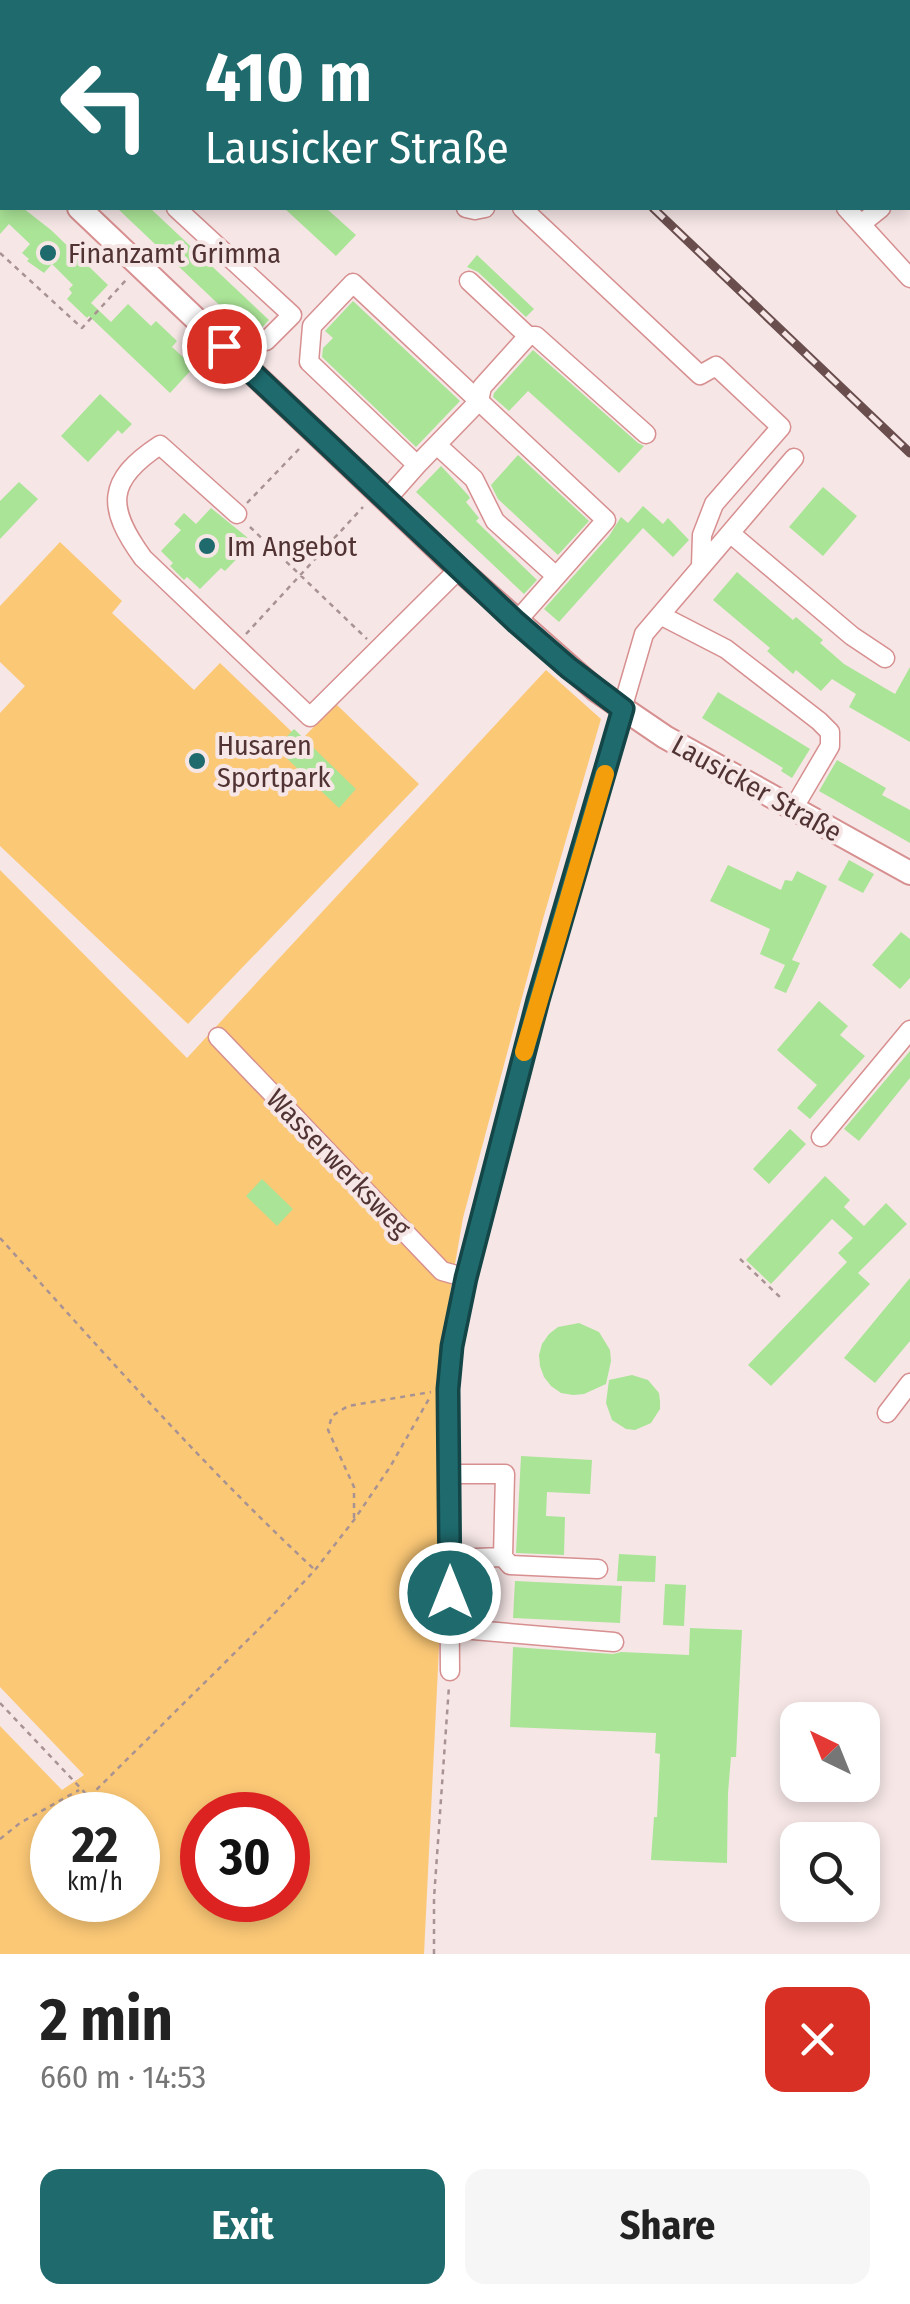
<!DOCTYPE html>
<html lang="en">
<head>
<meta charset="utf-8">
<style>
	:root { --surface:#fff; --page:#f6f6f6; --text:#222; --muted:#767676; --accent:#1e6a6d }
	body { margin:0; font-family:"Fira Sans Condensed",sans-serif; background:var(--page); color:var(--text); height:100vh; display:flex; flex-direction:column; font-size:38px; white-space:nowrap }
	* { box-sizing:border-box; margin:0 }
	p { font-size:32px; color:var(--muted) }
	.icon { flex:none; width:55px; height:55px; fill:none; stroke:currentColor; stroke-width:2; stroke-linecap:round; stroke-linejoin:round }
	.map { position:relative; height:1954px; overflow:hidden }
	.panel { display:flex; flex-direction:column; background:var(--surface); flex:1 }
	.panel>* { flex:none }
	.banner { position:absolute; left:0px; top:0px; width:910px; height:210px; box-shadow:0 5px 15px #0003; background:#1e6a6d; color:#fff; overflow:hidden }
	.needle { width:65px; rotate:317deg }
	.controls { position:absolute; left:780px; top:1702px; display:grid; gap:20px }
	.controls a { display:grid; place-items:center; width:100px; height:100px; border-radius:20px; background:var(--surface); box-shadow:0 5px 15px #0003; font-size:50px }
	.speed { position:absolute; left:30px; top:1792px; display:flex; gap:20px; font-size:50px; font-weight:700; text-align:center }
	.speed>* { display:grid; place-content:center; width:130px; height:130px; border-radius:50%; background:var(--surface); box-shadow:0 5px 15px #0003; line-height:1 }
	.speed small { font-size:25px; font-weight:400 }
	.speed .limit { border:15px solid #d22; background:#fff; color:#111 }
	.pin { position:absolute; display:grid; place-items:center; width:85px; height:85px; color:#fff; margin:-42px; border:5px solid #fff; border-radius:50%; box-shadow:0 2px 10px #0007 }
	.me { position:absolute; width:110px; margin:-55px; rotate:0deg; stroke-linejoin:round; filter:drop-shadow(0 0 8px #0008) }
	.turn { display:flex; align-items:center; gap:35px; height:210px; padding:0 40px; font-size:45px }
	.turn .icon { width:130px; height:130px; stroke-width:2.5 }
	.turn b { display:block; font-size:70px; line-height:85px }
	.round { display:grid; place-items:center; flex:none; width:105px; height:105px; border-radius:20px; background:var(--page) }
	.head { display:flex; align-items:center; justify-content:space-between; height:170px; padding:0 40px }
	h1 { font-size:60px; font-weight:700; line-height:75px }
	.button { display:flex; gap:20px; margin-top:auto; padding:20px 40px }
	.button a { flex:1; height:115px; border-radius:20px; background:var(--accent); color:#fff; font-size:40px; font-weight:700; line-height:115px; text-align:center }
	.button a+a { background:var(--page); color:var(--text) }
	.map>svg:first-child { display:block }
</style>
</head>
<body>
<div class="map">
<svg width="910" height="1954" viewBox="0 0 910 1954">
	<rect width="100%" height="100%" fill="#f6e6e6"/>
	<!-- green -->
	<path fill="#fbc876" fill-rule="evenodd" d="M60,542l62,59 -10,12 82,77 26,-27 71,68 12,7 33,-34 83,80 -231,240 -188,-178v-133l25,-27 -25,-24v-56z
		M546,670l55,49 -58,200 -80,299 -13,75 -9,314 -17,347h-424v-228l62,64 22,-15 -84,-88v-817l187,188zM52,1815h86v85h-86zM202,1815h86v85h-86z"/>
	<!-- building -->
	<path fill="#aae497" d="M0,208h23l28,22 57,55 -17,18 20,19 17,-18 23,22 5,-5 21,20 -5,6 22,20 -24,26 -81,-77 -2,2 -20,-19 5,-6 -3,-4 4,-4 -21,-21 -8,9 -17,-12 2,-2 -7,-6 8,-9 -21,-20 -9,10z
		M117,208h33l119,112 -16,17z
		M284,208h42l30,27 -20,21z
		M477,255l57,54 -8,8 -48,-45 -11,-5z
		M353,301l107,100 -44,46 -94,-90 1,-9 10,-10 -8,-7z
		M533,350l105,93 6,3 -25,27 -91,-82 -19,20 -16,-14 1,-4z
		M100,394l32,30 -10,10 -4,-4 -30,32 -27,-26z
		M518,455l71,66 -31,34 -60,-56 -7,-14z
		M441,466l27,29 2,3 -4,4 13,16 -3,3 61,59 -13,14 -108,-102z
		M19,482l19,17 -38,40v-38z
		M823,487l34,29 -34,40 -34,-29z
		M643,506l20,18 5,-6 21,22 -16,17 -30,-29 -84,94 -15,-13 65,-73 12,-19 7,6z
		M211,508l42,34 -28,29 -4,-3 -21,21 -13,-12 -3,3 -14,-14 3,-3 -12,-12 20,-21 -7,-6 10,-11 12,11z
		M737,572l56,48 3,-3 27,23 -3,3 24,21 51,30 15,-27v75l-61,-35 7,-13 -24,-15 -11,12 -25,-21 -3,4 -26,-23 3,-3 -57,-48z
		M718,692l92,57 -18,29 -11,-7 2,-3 -81,-50z
		M294,729l62,60 -17,19 -63,-60z
		M837,760l49,28 -4,7 28,15v33l-91,-52z
		M849,860l25,14 -11,19 -25,-13z
		M728,865l53,25 4,-10 7,1 5,-10 30,15 -35,74 8,3 -14,30 -12,-5 11,-23 -25,-11 10,-25 -60,-28z
		M901,932l9,7v39l-10,11 -28,-24z
		M819,1001l29,25 -8,9 25,21 -55,63 -13,-11 20,-23 -40,-35z
		M910,1051v27l-51,63 -15,-12z
		M790,1129l16,15 -37,40 -16,-15z
		M825,1176l25,24 -6,7 20,19 22,-23 21,21 -49,49 12,11 -99,102 -23,-21 99,-103 -9,-9 15,-15 -21,-19 -61,65 -25,-24z
		M262,1179l31,30 -16,17 -31,-30z
		M910,1278v63l-35,42 -31,-25z
		M579,1323l20,9 11,18 1,11 -5,23 -22,10 -11,1 -12,-2 -10,-7 -7,-9 -4,-11 -1,-11 3,-11 7,-10 9,-7z
		M632,1375l16,5 11,13 1,8v8l-9,14 -16,7 -9,-1 -14,-9 -6,-17 3,-23z
		M521,1456l71,4 -2,34 -43,-2 -1,24 19,1 -1,38 -48,-2z
		M619,1554l37,2 -1,26 -38,-1z
		M515,1581l107,5 -2,37 -107,-5z
		M665,1584l21,1 -2,41 -21,-1z
		M690,1628l52,2 -6,127h-5l-3,36 -1,70 -76,-3 3,-43h3l3,-63 -5,-1 1,-20 -146,-6 3,-80 100,7 8,-2 68,3z"/>
	<g fill="none" stroke-linecap="round" stroke-linejoin="round">
		<defs>
			<path id="minor" d="M597,0l2,2
				M664,0l2,2
				M688,2l3,-2
				M908,184l2,-2
				M176,208l116,107 -26,26
				M466,208l9,2 10,-2
				M522,208l178,167 16,-9 65,61 -67,77 -12,31 -1,31
				M846,208l64,70
				M861,224l20,-16
				M528,336h8l110,98
				M437,445l37,34 21,42 61,55
				M417,465l62,-64 3,-14 46,-51 -59,-55
				M386,500l31,-35 -108,-103 3,-36 41,-43 253,237 -90,102
				M237,514l-77,-69c-55,36 -53,63 -17,113l167,159 149,-148
				M730,533l122,103 33,22
				M660,615l66,34 93,72 11,11v14l-37,63
				M218,1037l224,234 25,7
				M821,1137l89,-107
				M887,1413l23,-30
				M448,1474h57l-2,83 7,8 88,4
				M449,1559l54,-2
				M450,1628l164,14
				M450,1671l-2,-282 4,-43 15,-68 70,-278 107,-366 150,-176"/>
			<path id="major" d="M0,132l2,3
				M79,208l380,361 137,121 69,47 245,136"/>
		</defs>
		<!-- minor casing -->
		<use href="#minor" stroke="#d78f90" stroke-width="21"/>
		<!-- major casing -->
		<use href="#major" stroke="#d78f90" stroke-width="26"/>
		<!-- path -->
		<path stroke="#a99292" stroke-width="2.5" stroke-dasharray="5 5" stroke-linecap="butt" d="M0,174l2,-3
			M0,253l82,75 45,-49
			M247,503l53,-55
			M250,527l117,112
			M246,634l117,-127
			M0,1238c102,113 203,228 315,332
			M740,1259l42,40
			M354,1518v-31l-26,-57 4,-14 16,-10 83,-14
			M0,1703l89,94 183,-181 43,-46 39,-50 36,-53 40,-70
			M0,1839l20,-16 59,-33
			M434,1954v-56l15,-212"/>
		<!-- minor -->
		<use href="#minor" stroke="#fff" stroke-width="18"/>
		<!-- major -->
		<use href="#major" stroke="#fff" stroke-width="22"/>
		<defs>
			<path id="rail" d="M435,0l3,2
				M653,208l257,245"/>
		</defs>
		<!-- rail casing -->
		<use href="#rail" stroke="#6a4e4e" stroke-width="9"/>
		<!-- rail -->
		<use href="#rail" stroke="#f6e6e6" stroke-width="5" stroke-dasharray="15" stroke-linecap="butt"/>
	</g>
	<g fill="none" stroke-linecap="round" stroke-linejoin="round">
		<defs>
			<path id="route" d="M224,346l292,276 53,46 54,41 -85,291 -72,278 -14,68 -4,43 2,204"/>
		</defs>
		<!-- route casing -->
		<use href="#route" stroke="#144547" stroke-width="25"/>
		<!-- route -->
		<use href="#route" stroke="#1e6a6d" stroke-width="18"/>
		<!-- slow -->
		<path stroke="#f59e0b" stroke-width="18" d="M524,1052l81,-278"/>
	</g>
	<!-- markers -->
	<g fill="#1e6a6d" stroke="#f6e6e6" stroke-width="4">
		<circle cx="48" cy="253" r="10"/>
		<circle cx="207" cy="546" r="10"/>
		<circle cx="197" cy="761" r="10"/>
	</g>
	<g text-anchor="middle" stroke-width="8" stroke-linejoin="round" paint-order="stroke">
		<!-- poi labels -->
		<g font-size="28" fill="#513333" stroke="#f6e6e6" text-anchor="start">
			<text x="68" y="263">Finanzamt Grimma</text>
			<text x="227" y="556">Im Angebot</text>
			<text x="217" y="755">Husaren<tspan x="217" dy="32">Sportpark</tspan></text>
		</g>
		<!-- street labels -->
		<g font-size="28" fill="#513333" stroke="#f6e6e6">
			<text transform="translate(757 788) rotate(29)" y="10">Lausicker Straße</text>
			<text transform="translate(339 1163) rotate(46)" y="10">Wasserwerksweg</text>
		</g>
	</g>
</svg>
<div class="controls">
<a><svg class="needle" viewBox="-14 -14 28 28"><path d="M0-13l5 13h-10z" fill="#e53935"/><path d="M0 13l5-13h-10z" fill="#767676"/></svg></a>
<a><svg class="icon" aria-label="search" viewBox="0 0 24 24"><circle cx="10" cy="10" r="6"/><path d="M15 15l6 6"/></svg></a>
</div>
<div class="speed"><div>22<small>km/h</small></div><div class="limit">30</div></div>
<div class="pin" style="left:224px;top:346px;background:#d93025"><svg class="icon" aria-label="arrive" viewBox="0 0 24 24"><path d="M6 21V4h12l-3 4 3 4H6"/></svg></div>
<svg class="me" style="left:450px;top:1593px" viewBox="-20 -20 40 40"><circle r="17" fill="#1e6a6d" stroke="#fff" stroke-width="3"/><path d="M0-11L8 9 0 5-8 9z" fill="#fff"/></svg>
<div class="banner">
<div class="turn"><svg class="icon" aria-label="left" viewBox="0 0 24 24"><path d="M17 20v-9H6M10 6l-5 5 5 5"/></svg><div><b>410 m</b>Lausicker Straße</div></div>
</div>
</div>
<section class="panel">
<div class="head"><div><h1>2 min</h1><p>660 m · 14:53</p></div><a class="round" style="background:#d93025;color:#fff"><svg class="icon" aria-label="close" viewBox="0 0 24 24"><path d="M6 6l12 12M18 6L6 18"/></svg></a></div>
<div class="button"><a>Exit</a><a>Share</a></div>
</section>
</body>
</html>
